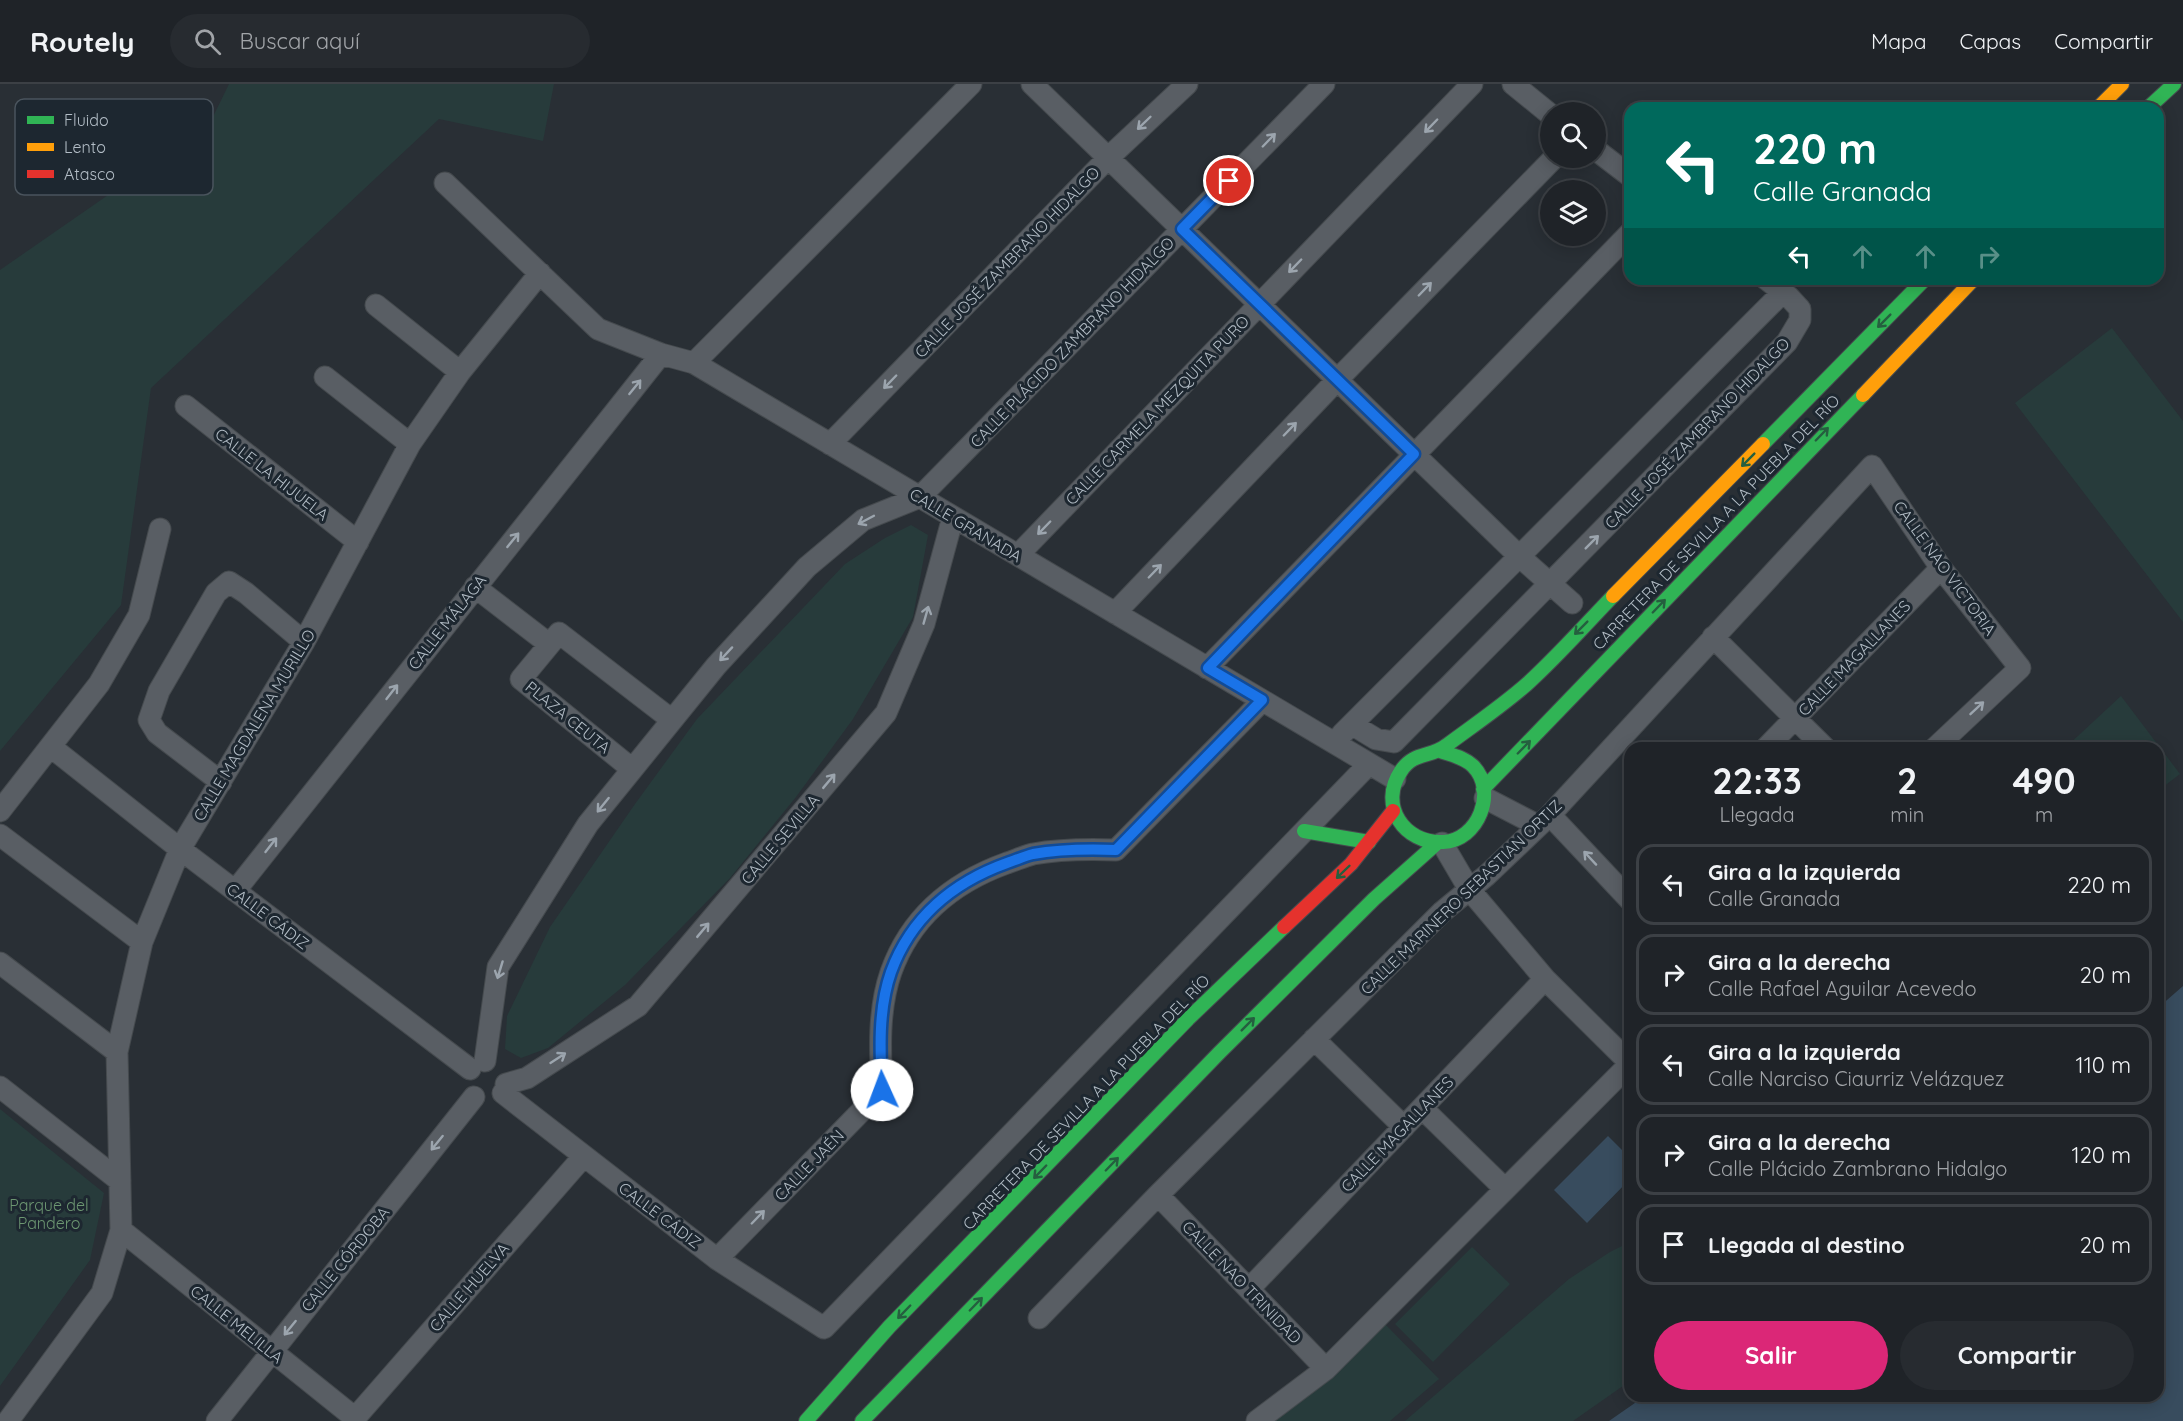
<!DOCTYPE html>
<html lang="es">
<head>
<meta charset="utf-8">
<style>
	:root { --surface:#1f2328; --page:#272b30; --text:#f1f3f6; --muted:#a1a4a8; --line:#3c4045; --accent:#db2777 }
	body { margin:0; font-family:Quicksand,sans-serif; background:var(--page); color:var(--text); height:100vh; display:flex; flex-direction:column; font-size:22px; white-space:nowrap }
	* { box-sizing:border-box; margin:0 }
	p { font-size:20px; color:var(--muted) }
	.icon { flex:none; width:33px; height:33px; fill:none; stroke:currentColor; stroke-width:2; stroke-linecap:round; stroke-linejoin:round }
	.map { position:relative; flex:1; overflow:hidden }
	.sheet { position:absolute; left:1624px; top:658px; width:540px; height:660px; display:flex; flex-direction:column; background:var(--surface); border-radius:18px; box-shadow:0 3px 15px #0003,0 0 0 2px var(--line) }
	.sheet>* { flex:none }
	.banner { position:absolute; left:1624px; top:18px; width:540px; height:183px; border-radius:18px; box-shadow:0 3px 15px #0003,0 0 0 2px var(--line); background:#00695c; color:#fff; overflow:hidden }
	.controls { position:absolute; left:1540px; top:18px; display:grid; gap:12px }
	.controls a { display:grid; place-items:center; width:66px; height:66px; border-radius:50%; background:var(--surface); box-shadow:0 3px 15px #0003,0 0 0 2px var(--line); font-size:30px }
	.pin { position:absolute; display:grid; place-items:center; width:51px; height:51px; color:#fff; margin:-26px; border:3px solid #fff; border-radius:50%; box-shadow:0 2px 6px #0007 }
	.me { position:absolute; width:66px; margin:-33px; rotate:358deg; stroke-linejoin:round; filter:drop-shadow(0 0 4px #0008) }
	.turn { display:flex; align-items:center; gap:21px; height:126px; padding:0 30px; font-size:27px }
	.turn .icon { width:78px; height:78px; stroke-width:2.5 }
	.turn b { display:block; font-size:42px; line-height:51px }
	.lanes { display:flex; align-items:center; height:57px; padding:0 30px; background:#0003; justify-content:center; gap:30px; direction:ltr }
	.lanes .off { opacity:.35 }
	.eta { display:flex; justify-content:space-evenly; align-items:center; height:102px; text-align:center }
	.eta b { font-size:36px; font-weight:800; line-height:42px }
	.cta { display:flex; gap:12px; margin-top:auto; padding:12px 30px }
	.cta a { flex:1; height:69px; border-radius:36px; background:var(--accent); color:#fff; font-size:24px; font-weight:800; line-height:69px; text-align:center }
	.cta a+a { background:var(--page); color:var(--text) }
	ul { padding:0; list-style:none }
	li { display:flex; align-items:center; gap:18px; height:81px; margin:0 12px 9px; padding:0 18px; border:3px solid var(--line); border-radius:18px }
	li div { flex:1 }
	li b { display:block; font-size:22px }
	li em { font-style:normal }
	header { display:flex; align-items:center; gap:36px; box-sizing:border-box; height:84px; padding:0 30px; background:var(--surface); border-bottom:2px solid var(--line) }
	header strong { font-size:28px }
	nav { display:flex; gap:33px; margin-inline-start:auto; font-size:21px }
	.search { width:420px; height:54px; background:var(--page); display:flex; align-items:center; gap:15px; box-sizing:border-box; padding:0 21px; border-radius:33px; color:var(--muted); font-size:22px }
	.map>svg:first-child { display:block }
</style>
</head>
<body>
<header>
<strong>Routely</strong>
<div class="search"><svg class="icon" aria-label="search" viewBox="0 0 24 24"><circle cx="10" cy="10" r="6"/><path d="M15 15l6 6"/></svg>Buscar aquí</div>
<nav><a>Mapa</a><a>Capas</a><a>Compartir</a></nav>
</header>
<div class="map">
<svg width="2183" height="1337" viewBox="0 0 2183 1337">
	<rect width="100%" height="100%" fill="#292f35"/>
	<!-- green -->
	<path fill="#273b3b" d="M229,0h325l-11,57 -104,-22 -288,269 -30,217 -121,146v-481l209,-145z
		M2112,244l71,93v201l-168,-219z
		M911,441l17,10 -15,82 -60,102 -57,78 -66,81 -105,107 -77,63 -27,10 -16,-9 2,-33 43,-89 85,-123 62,-85 148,-155 40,-26z
		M2121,612l59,78 -21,16 -1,-42h-93z
		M0,1025l104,84 -14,67 -90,126z
		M1630,1158v139l-57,40h-168l164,-142 41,-27z
		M1472,1163l38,37 -77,78 -38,-38z
		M1383,1238l56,57 -49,42h-133z"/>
	<!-- water -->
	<path fill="#384c5e" d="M2183,902v435h-574l36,-25h513l1,-389z
		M1608,1052l22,22v21l-43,44 -33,-33z"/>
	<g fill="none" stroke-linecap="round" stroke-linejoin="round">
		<defs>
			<path id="street" d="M1032,0l487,472 53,47
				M1513,0l38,31
				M1596,66l34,26
				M445,99l153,146 63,25 33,9 701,416
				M376,221l84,67
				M694,279l277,-279
				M325,293l85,67
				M186,322l172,136
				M830,360l278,-286 79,-74
				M1018,471l454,-471
				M475,503l74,57
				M1115,529l222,-233 217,-222
				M1713,553l112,111
				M1207,584l423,-435
				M1353,641l23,14 18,3 393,-400 13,-22v-11l-11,-12 -23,-18
				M1342,650l441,-442
				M51,663l129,102 290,220
				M1766,664l175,-180
				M632,685l-111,-90 38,-46 113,87
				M221,698l-64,-49 -8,-13 10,-29 57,-98 13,-11 17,11 58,49
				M1485,714l52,27
				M0,727l99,-127 40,-69 21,-86
				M1550,731l80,85
				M0,751l142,107
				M1442,759l27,46 76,90 85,84
				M235,807l426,-537
				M0,879l117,89
				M1314,955l90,88
				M485,977l13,-94 90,-143 128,-158 91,-99 56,-47 57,-23 404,-413
				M506,1000l21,-6 111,-72 248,-293 38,-89 29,-107
				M0,1003l120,94
				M503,1009l214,166 107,69 545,-564
				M1422,1024l83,81
				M1158,1111l168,174
				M121,1146l234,188 228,-261
				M717,1175l165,-169c-2,-39 -4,-81 9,-118 20,-56 63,-90 116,-109 9,-3 18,-7 26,-9 28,-5 55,-5 83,-4l146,-149
				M1249,1205l296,-310
				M1039,1234l119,-123 284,-283 45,-37 63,-60 322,-349 69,102 79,100 -85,80
				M8,1337l94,-128 19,-63 -4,-178 25,-110 38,-93 124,-207 106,-198 50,-72 80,-99
				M217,1337l257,-324
				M1257,1337l69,-52 304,-305"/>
			<path id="fast" d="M2148,24l26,-24
				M1763,360l162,-165
				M1440,667c11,4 24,6 33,15 25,25 5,75 -30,76 -39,2 -65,-37 -42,-71 13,-20 30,-13 46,-26 27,-20 55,-39 80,-61 30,-27 58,-59 86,-88
				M1483,705l380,-394
				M1304,747l65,11
				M806,1337l83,-94 299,-308 96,-92
				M862,1337l357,-368 155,-154 62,-55"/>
			<path id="slow" d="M2098,24l24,-24
				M1863,311l111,-116
				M1613,512l150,-152"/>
			<path id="jam" d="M1284,843l67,-63 42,-53"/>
		</defs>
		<!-- street casing -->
		<use href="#street" stroke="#454a4e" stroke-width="23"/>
		<!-- fast casing -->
		<use href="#fast" stroke="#454a4e" stroke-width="16"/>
		<!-- slow casing -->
		<use href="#slow" stroke="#454a4e" stroke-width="16"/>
		<!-- jam casing -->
		<use href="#jam" stroke="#454a4e" stroke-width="16"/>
		<!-- street -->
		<use href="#street" stroke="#595e64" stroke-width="21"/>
		<!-- fast -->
		<use href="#fast" stroke="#30b455" stroke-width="14"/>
		<!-- slow -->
		<use href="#slow" stroke="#ff9f0a" stroke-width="14"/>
		<!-- jam -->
		<use href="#jam" stroke="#e5322d" stroke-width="14"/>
	</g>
	<!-- one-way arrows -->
	<defs><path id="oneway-shaft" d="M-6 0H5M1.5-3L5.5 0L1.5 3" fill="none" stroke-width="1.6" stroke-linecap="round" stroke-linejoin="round" transform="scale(1.5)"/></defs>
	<g stroke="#9ca5ae">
		<use href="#oneway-shaft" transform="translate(1144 39) rotate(136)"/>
		<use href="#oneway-shaft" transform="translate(1431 42) rotate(134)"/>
		<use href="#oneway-shaft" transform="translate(1269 56) rotate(-46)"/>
		<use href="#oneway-shaft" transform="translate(1295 182) rotate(134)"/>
		<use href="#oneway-shaft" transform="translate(1425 205) rotate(-46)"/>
		<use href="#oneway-shaft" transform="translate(890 298) rotate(134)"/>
		<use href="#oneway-shaft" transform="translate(635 303) rotate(-51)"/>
		<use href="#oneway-shaft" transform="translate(1290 345) rotate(-46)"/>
		<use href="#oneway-shaft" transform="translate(866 436) rotate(152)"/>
		<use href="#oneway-shaft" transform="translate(1044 444) rotate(134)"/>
		<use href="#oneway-shaft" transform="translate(513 456) rotate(-51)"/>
		<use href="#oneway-shaft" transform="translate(1592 458) rotate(-45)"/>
		<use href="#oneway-shaft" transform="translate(1155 487) rotate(-46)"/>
		<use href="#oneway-shaft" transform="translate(926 531) rotate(-74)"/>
		<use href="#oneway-shaft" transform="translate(726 570) rotate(133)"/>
		<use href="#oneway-shaft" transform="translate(392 608) rotate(-52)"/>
		<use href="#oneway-shaft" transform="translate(1977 624) rotate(-43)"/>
		<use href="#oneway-shaft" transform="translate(829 697) rotate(-50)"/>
		<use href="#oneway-shaft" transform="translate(603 721) rotate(129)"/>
		<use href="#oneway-shaft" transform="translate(271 761) rotate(-52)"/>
		<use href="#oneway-shaft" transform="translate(1590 774) rotate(-133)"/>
		<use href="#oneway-shaft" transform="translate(703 846) rotate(-50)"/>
		<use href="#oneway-shaft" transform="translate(500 886) rotate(107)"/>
		<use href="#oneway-shaft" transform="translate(558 974) rotate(-33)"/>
		<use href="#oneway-shaft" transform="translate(437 1059) rotate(129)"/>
		<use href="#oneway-shaft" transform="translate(758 1133) rotate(-46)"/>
		<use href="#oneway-shaft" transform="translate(290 1244) rotate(129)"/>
	</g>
	<g stroke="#255f3f">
		<use href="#oneway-shaft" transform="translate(1884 237) rotate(135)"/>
		<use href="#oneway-shaft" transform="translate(1822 350) rotate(-46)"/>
		<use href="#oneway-shaft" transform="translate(1748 376) rotate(135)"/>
		<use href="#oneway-shaft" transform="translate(1659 522) rotate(-46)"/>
		<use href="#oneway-shaft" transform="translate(1581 544) rotate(135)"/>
		<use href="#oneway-shaft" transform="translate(1524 663) rotate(-46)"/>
		<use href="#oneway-shaft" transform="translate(1343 788) rotate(136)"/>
		<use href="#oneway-shaft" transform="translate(1248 940) rotate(-45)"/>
		<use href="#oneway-shaft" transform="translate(1112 1080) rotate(-46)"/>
		<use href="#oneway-shaft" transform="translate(1040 1088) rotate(134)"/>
		<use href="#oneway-shaft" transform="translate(976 1220) rotate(-46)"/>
		<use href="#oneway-shaft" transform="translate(904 1228) rotate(134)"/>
	</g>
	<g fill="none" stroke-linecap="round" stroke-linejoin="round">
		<defs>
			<path id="route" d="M882,1006c-2,-39 -4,-81 9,-118 20,-55 63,-90 116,-109 9,-3 18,-7 26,-9 28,-5 55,-5 83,-4l146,-150 -54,-32 206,-214 -232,-225 47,-48"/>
		</defs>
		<!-- route casing -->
		<use href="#route" stroke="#114b97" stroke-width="15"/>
		<!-- route -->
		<use href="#route" stroke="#1a73e8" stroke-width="10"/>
	</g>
	<g text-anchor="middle" stroke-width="6" stroke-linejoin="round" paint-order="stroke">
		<!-- street labels -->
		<g font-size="16" fill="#b3bdc6" stroke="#1d2730">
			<text transform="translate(1007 178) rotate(-46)" y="6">CALLE JOSÉ ZAMBRANO HIDALGO</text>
			<text transform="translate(1072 258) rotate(-46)" y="6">CALLE PLÁCIDO ZAMBRANO HIDALGO</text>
			<text transform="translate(1157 326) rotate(-46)" y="6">CALLE CARMELA MEZQUITA PURO</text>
			<text transform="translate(1697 349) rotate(-46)" y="6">CALLE JOSÉ ZAMBRANO HIDALGO</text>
			<text transform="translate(272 390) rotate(38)" y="6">CALLE LA HIJUELA</text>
			<text transform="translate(1716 438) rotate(-46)" y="6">CARRETERA DE SEVILLA A LA PUEBLA DEL RÍO</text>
			<text transform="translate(966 441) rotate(31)" y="6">CALLE GRANADA</text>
			<text transform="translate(1945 484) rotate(54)" y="6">CALLE NAO VICTORIA</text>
			<text transform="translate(447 538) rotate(-52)" y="6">CALLE MÁLAGA</text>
			<text transform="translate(1854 574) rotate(-46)" y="6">CALLE MAGALLANES</text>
			<text transform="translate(568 633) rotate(39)" y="6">PLAZA CEUTA</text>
			<text transform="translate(254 641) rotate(-59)" y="6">CALLE MAGDALENA MURILLO</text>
			<text transform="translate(780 755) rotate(-50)" y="6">CALLE SEVILLA</text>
			<text transform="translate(1461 813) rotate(-44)" y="6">CALLE MARINERO SEBASTIAN ORTIZ</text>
			<text transform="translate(268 832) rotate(37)" y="6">CALLE CÁDIZ</text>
			<text transform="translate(1086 1018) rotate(-46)" y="6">CARRETERA DE SEVILLA A LA PUEBLA DEL RÍO</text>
			<text transform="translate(1397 1050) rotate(-46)" y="6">CALLE MAGALLANES</text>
			<text transform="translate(809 1081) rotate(-46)" y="6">CALLE JAÉN</text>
			<text transform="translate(660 1131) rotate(37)" y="6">CALLE CÁDIZ</text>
			<text transform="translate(345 1175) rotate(-51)" y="6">CALLE CÓRDOBA</text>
			<text transform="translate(1242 1198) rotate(46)" y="6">CALLE NAO TRINIDAD</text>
			<text transform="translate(469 1203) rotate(-49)" y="6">CALLE HUELVA</text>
			<text transform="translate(237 1240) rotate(39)" y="6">CALLE MELILLA</text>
		</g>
		<!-- park labels -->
		<g font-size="16" fill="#6c9671" stroke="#1d2730">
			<text x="49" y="1127">Parque del<tspan x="49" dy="18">Pandero</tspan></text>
		</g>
	</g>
	<!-- legend -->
	<rect x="15" y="15" width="198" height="96" rx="9" fill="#1d2730" stroke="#4a545d" stroke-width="1.5"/>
	<rect x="27" y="32" width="27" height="8" fill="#30b455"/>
	<rect x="27" y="59" width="27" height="8" fill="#ff9f0a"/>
	<rect x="27" y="86" width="27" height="8" fill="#e5322d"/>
	<g font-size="16" fill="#b3bdc6">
		<text x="64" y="42">Fluido</text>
		<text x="64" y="69">Lento</text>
		<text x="64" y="96">Atasco</text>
	</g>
</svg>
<div class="controls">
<a><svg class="icon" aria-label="search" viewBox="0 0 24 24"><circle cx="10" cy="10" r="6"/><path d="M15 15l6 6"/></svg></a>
<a><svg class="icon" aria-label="layers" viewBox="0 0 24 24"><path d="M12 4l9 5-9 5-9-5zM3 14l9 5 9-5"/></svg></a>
</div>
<div class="pin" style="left:1229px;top:97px;background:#d93025"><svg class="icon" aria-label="arrive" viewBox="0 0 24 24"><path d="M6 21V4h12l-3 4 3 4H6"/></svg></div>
<svg class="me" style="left:882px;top:1006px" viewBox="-20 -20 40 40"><circle r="19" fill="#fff"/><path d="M0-13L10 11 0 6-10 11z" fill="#1a73e8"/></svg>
<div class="banner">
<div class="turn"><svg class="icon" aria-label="left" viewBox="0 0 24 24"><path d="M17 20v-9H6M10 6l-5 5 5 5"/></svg><div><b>220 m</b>Calle Granada</div></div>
<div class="lanes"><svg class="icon" aria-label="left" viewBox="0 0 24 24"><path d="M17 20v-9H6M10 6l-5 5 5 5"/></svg><svg class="icon off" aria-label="ahead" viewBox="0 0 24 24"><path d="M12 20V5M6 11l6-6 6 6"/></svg><svg class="icon off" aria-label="ahead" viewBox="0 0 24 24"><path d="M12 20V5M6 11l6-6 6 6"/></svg><svg class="icon off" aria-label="right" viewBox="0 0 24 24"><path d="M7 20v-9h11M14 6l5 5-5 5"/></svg></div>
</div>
<section class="sheet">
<div class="eta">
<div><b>22:33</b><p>Llegada</p></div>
<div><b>2</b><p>min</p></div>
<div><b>490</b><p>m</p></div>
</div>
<ul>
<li><svg class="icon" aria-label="left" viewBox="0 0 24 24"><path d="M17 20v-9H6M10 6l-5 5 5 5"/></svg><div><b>Gira a la izquierda</b><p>Calle Granada</p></div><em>220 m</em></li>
<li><svg class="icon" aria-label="right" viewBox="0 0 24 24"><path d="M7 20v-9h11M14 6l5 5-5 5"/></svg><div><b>Gira a la derecha</b><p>Calle Rafael Aguilar Acevedo</p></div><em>20 m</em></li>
<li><svg class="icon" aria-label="left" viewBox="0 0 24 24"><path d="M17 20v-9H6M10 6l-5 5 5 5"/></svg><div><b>Gira a la izquierda</b><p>Calle Narciso Ciaurriz Velázquez</p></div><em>110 m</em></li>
<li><svg class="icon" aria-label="right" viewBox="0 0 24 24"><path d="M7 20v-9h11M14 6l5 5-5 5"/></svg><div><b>Gira a la derecha</b><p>Calle Plácido Zambrano Hidalgo</p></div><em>120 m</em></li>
<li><svg class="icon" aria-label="arrive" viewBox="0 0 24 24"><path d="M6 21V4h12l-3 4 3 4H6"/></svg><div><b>Llegada al destino</b></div><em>20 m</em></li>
</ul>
<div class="cta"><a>Salir</a><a>Compartir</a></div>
</section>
</div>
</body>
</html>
